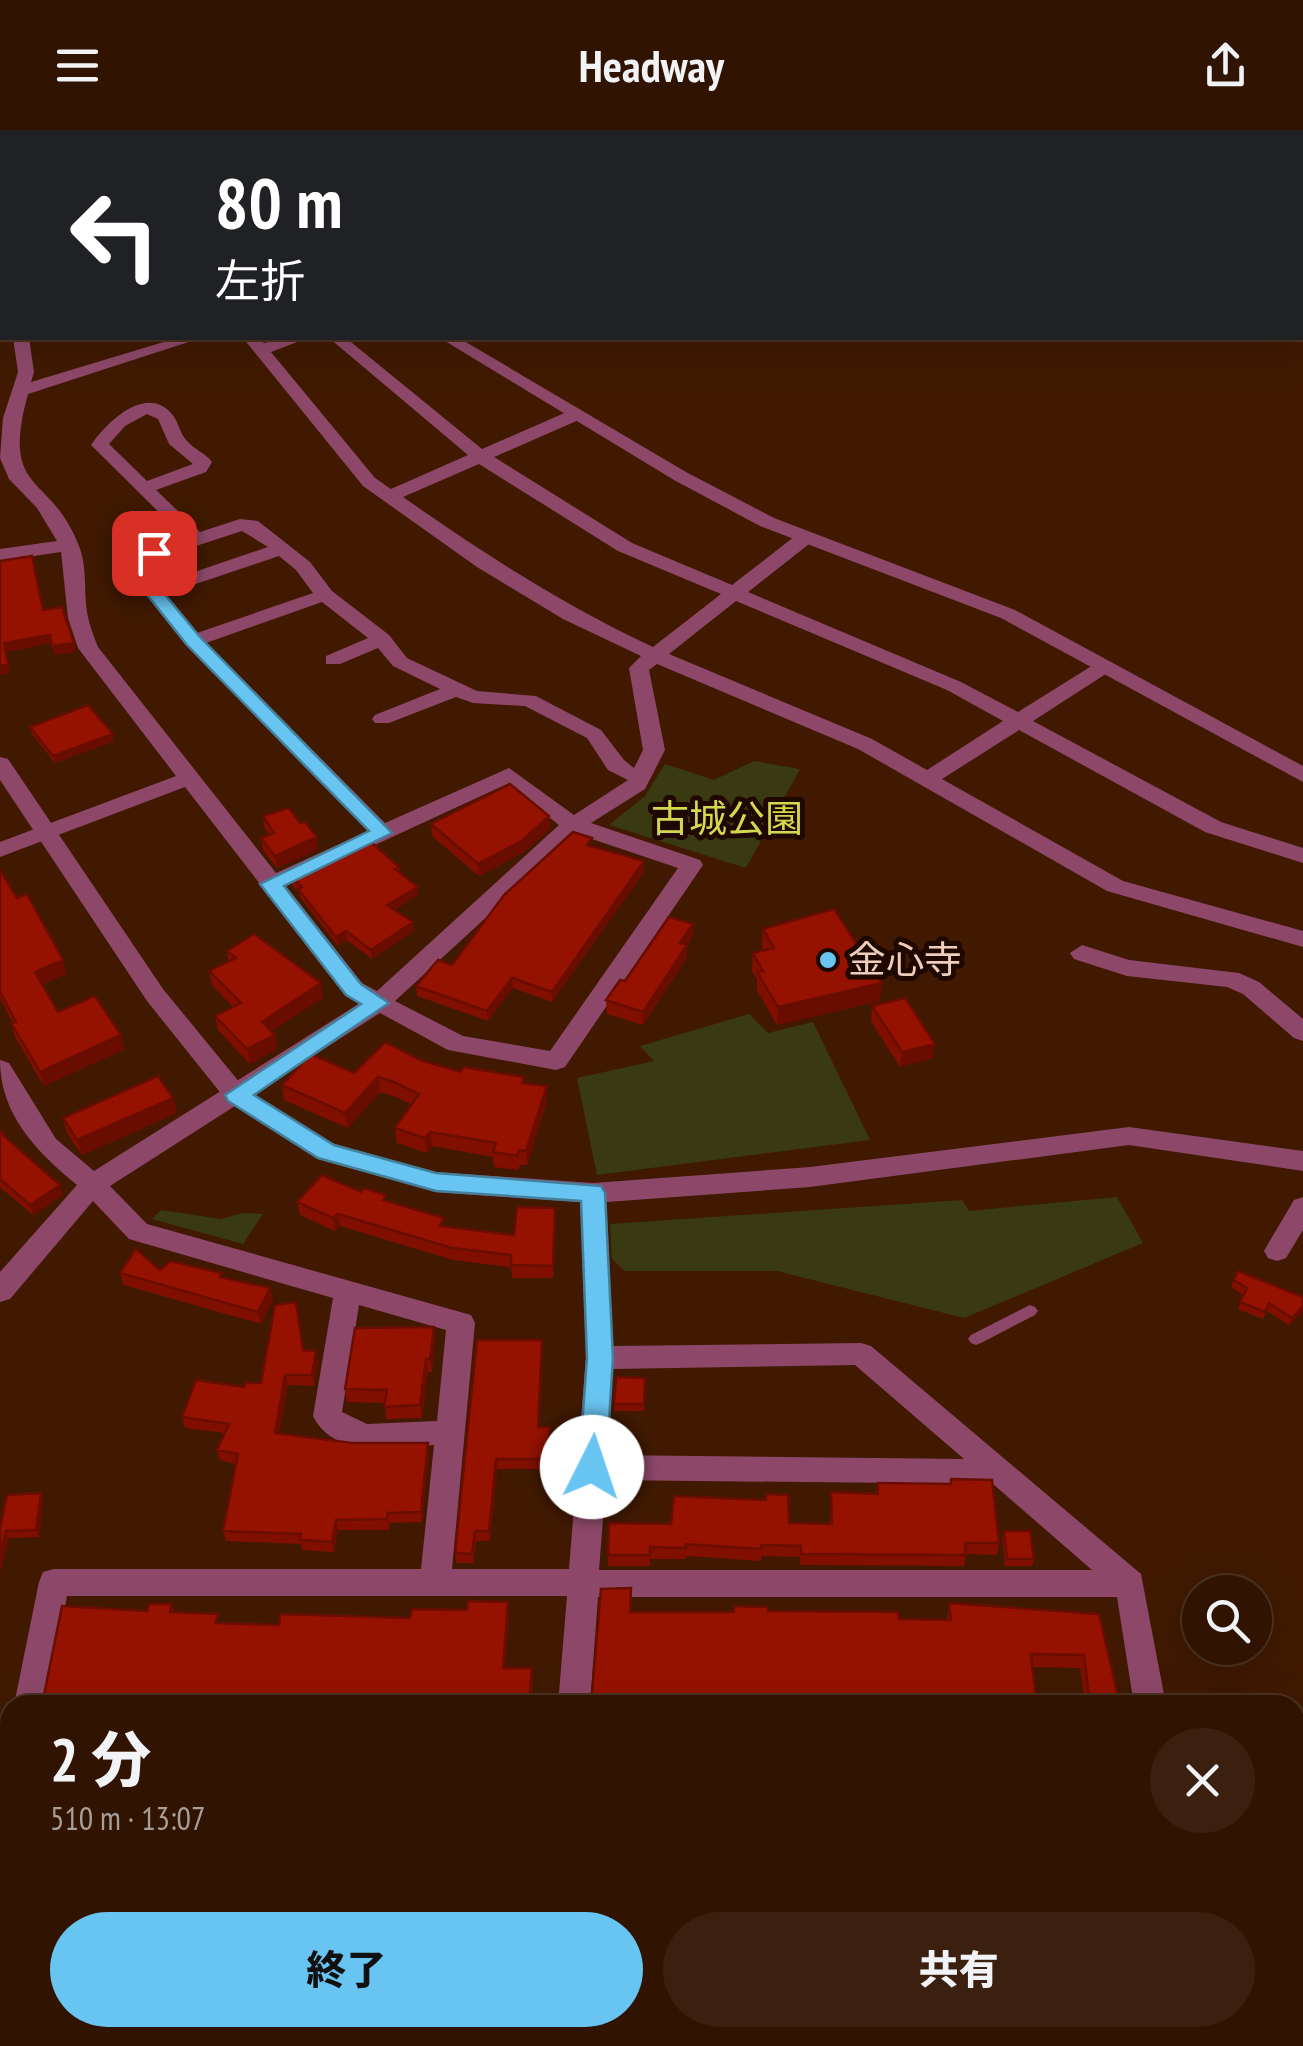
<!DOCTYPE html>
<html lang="ja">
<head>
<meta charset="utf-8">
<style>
	:root { --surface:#301300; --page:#3c200f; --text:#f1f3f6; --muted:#a89e99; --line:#4b3222; --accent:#68c4f0 }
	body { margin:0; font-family:"PT Sans Narrow","Noto Sans JP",sans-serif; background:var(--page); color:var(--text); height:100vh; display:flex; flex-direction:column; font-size:38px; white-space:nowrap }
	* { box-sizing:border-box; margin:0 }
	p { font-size:32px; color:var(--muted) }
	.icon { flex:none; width:55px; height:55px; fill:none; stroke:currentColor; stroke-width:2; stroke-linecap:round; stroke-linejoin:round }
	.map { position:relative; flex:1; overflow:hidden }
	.sheet { position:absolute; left:0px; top:1565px; width:1305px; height:352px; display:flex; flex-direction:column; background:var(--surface); border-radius:30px 30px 0 0; box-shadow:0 10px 40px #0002,0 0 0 2px var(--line) }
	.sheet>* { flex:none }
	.banner { position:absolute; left:0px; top:0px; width:1305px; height:210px; box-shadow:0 10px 40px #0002,0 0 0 2px var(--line); background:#202124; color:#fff; overflow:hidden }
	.buttons { position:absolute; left:1182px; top:1445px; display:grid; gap:20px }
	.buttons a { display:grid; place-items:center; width:90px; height:90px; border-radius:50%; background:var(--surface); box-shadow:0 10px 40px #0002,0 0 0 2px var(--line); font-size:50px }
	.pin { position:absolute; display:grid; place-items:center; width:85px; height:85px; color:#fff; margin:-42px; border-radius:20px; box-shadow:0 5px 15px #0006 }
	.me { position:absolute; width:110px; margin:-55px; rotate:4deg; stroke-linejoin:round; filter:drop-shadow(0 0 8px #0008) }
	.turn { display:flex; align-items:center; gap:35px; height:210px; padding:0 50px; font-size:45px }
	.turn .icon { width:130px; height:130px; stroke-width:2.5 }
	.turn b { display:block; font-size:70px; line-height:85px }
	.round { display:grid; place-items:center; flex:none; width:105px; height:105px; border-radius:52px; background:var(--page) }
	.headline { display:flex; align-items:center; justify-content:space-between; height:170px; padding:0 50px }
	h1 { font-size:60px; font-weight:800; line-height:75px }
	.button { display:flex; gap:20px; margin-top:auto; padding:20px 50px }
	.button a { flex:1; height:115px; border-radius:60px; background:var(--accent); color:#111; font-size:40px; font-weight:800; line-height:115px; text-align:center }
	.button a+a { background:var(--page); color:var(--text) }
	header { display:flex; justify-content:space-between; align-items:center; height:130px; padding:0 50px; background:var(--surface); font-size:45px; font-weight:800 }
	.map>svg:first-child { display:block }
</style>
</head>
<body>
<header><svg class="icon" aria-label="menu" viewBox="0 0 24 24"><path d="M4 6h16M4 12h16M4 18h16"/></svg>Headway<svg class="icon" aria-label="share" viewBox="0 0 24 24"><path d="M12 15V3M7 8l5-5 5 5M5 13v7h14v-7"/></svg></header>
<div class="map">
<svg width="1303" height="1916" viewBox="0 0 1303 1916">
	<rect width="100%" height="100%" fill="#401900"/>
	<!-- green -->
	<path fill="#393a12" d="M754,631l46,8 -54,99 -137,-43 36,-29 20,-32 49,16z
		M749,884l19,19 45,-11 57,118 -273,35 -20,-97 77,-17 -14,-15z
		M1117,1067l26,46 -179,75 -187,-47h-152l-13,-12 -2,-35 352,-24 7,11z
		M161,1080l60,9 22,-6 20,1 -20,30 -91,-25z"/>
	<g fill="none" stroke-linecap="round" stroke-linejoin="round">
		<!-- service -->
		<path fill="#8d4869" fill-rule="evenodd" d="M1030,1175l5,2 3,4 -3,4 -54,28 -5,2 -5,-2 -3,-4 3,-4z"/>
		<!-- minor -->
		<path fill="#8d4869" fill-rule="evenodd" d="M643,0h15l1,2h-14z
			M1029,0h17l1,2h-16z
			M1144,0h17l1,2h-16z
			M1261,0h17l1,2h-16z
			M1302,17h1v8h-1z
			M1302,67h1v8h-1z
			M1302,197h1v10h-1z
			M13,208h16l5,34 -3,10 146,-44h24l-173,56c-28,102 22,77 51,152 9,23 4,48 9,71 2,10 6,20 10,30l178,226 92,-42 -182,-186 -39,-49 -7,-35 7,-12 37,-12 -93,-92c15,-22 54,-61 80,-32 8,8 8,20 16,28 7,8 18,12 25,21l-6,10 -50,18 44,42 40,-13 18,2 52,41 22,29 57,44 18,23 70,33 59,5 65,34 23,30 10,8 9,-18 -14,-82 12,-12 -78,-37 -86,-52 -114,-81 -120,-148h16l5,5 20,-5h24l-37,14 104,126 16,11 77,-34 -139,-117h17l136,111 87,-38h12v8l-87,38 138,86 100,42 67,-52h14v8l-65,51 213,90 57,30 80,-50h14v8l-79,51 188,101 82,26v15l-98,-31 -186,-102 -77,49 181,102 180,50v16l-196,-56 -249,-142 -201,-85 -8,6 16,80 -20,39 -54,34 109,37 3,5 -138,202 -9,3 -108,-20 -68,-37 -270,173 37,38 324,91 4,8 -23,246h117l17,-211 -6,-165 4,-7h18l4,7 7,153 248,-3 10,3 270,228 25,131h-32l-17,-108h-519l-8,108h-32l9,-109h-500l-21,109h-32l25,-123 4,-10 11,-3h367l13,-124c-39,4 -100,14 -121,-29l20,-118 -204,-59 -36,-38 -83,98 -10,3v-30l77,-87c-40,-33 -77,-70 -77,-125l9,3 47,76 38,32 266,-168 -14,-8 -161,-208 -185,70v-15l176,-66 -98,-128 -10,-30 -7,-66 -61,9v-12l57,-8 -20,-33 -28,-29 -9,-21 3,-40 15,-46zM147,284l11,5 11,25 24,20 -46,17 -38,-37 16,-18zM479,334l139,87 103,43 -68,53c-89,-42 -169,-93 -250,-150zM242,401l26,16 -106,36v-26zM279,426l17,14 17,23 -116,40 -31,-39zM736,471l211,89 56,31 -76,49 -55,-31 -203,-85zM322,472l46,36 -42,18v8h14l38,-16 15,18 47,23 -65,26 -3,4 3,4h14l67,-26 17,6 52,3 62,32 21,32 20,10 -54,35 -65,-47 -124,55 -179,-180zM507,654l52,41 -182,166 -15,-8 -76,-97zM577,704l101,34 -128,183 -87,-15 -68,-35zM359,1175l87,25 -9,91 -70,3 -25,-12zM855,1235l109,94 -357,-4 6,-86zM606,1350l387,4 99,86h-493z
			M1082,815l47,15 110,13 20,9 44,37v22l-9,-3 -51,-44 -16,-7 -100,-11 -53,-17 -4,-6z
			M1303,1067v33l-17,28 -9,3 -9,-3 -4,-7 4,-7 26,-44z
			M10,1674v91l-10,4v-91z
			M0,1819h10v34h-10z
			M532,1908h36l-1,8h-36z
			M1185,1908h36l1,8h-36z"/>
		<!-- tertiary -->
		<path fill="#8d4869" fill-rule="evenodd" d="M524,0h17l1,2h-16z
			M2,133v10l-2,1v-10z
			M440,208h19l227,134 88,46 241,92 288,156v16l-302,-164 -241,-92 -86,-46z
			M0,627l8,2 155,230 82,100 89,55 101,28 158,11 217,-16 319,-40 174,24v20l-174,-26 -319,42 -217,16 -158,-11 -109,-31 -99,-60 -80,-100 -147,-221z"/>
	</g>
	<!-- wall -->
	<path fill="#810f00" d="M30,597l84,14 -59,22 -23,-29z
		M263,686l37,7 18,27 -41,18 -14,-18 -2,-12 8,-3 -4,-6z
		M549,686l1,13 -26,23 -45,24 -47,-40 -1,-12z
		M593,716l51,26 -92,130 -39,-14 -25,33 -71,-25 -1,-10 36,-21z
		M399,737l1,6 18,14v8l-24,15 20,21 -42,28 -25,-19 -9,6 -38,-49 -1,-5 -6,-5 -1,-9z
		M0,740l17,28 46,62 3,14 -24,10 16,28 67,37 -81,37 -29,-49 -4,-14h2l-13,-25z
		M693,794l-1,14 -5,8 -1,13 -43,66 -36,-11 -1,-14 19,-19z
		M763,799l117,72 -103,24 -20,-35v-11l-5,-8 1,-18 11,-2 -2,-4z
		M227,821l94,32 2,15 -52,33 4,4 2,14 -27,15 -32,-34 -3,-14 18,-9 -21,-22 -3,-14 19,-10z
		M872,876l61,52 -33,9 -29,-46z
		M420,930l41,12 63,5v6l23,18 -20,64h-7l-2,5 -24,-3 -1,-10 -61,-11 -5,7 -30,-10 -2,-15 16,-24 -15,-7 -16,-5 -32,36 -64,-28 -2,-15z
		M173,968l4,15 -95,42 -15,-22 -4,-15z
		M0,1000l63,65 -30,20 -33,-28z
		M361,1062l26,9 58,26 69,8 42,-14 -3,57h-41l-1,-11 -58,-7 -113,-34 -5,5 -35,-16 -3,-13z
		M160,1140l63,8 47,10 3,12 -12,24 -137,-39 -4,-12z
		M1234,1150l69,17v14l-14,14 -22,-14 -4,8 -25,-10 5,-14 -12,-8z
		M434,1197l1,13 -3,32h-4l-6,46 -36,1 -1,-16 -38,-1 -2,-13z
		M542,1210l-3,87 11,10 -2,32h-51l-7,72h-14l-3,22h-17l-1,-10z
		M303,1220l15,11 -4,25 -26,-1 -9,49 73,9h76l1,10 -7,69 -33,1v7h-51l-4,22 -32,-2 -1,-6 -75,-3 -3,-10 13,-67 -16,-4 -3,-10 8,-17 -40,-5 -3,-11 62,-30 17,-4z
		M645,1248l-1,33h-30v-7z
		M951,1349l48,64 -2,12 -31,-1 -2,12 -164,-1v-8l-39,-1v5l-75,-5v3h-36v7h-42v-11l63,-31h159l1,-32 45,1 2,-10 72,1z
		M41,1363l2,7 -4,37 -30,1 -9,35v-45z
		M1004,1401l30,28 -2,7h-27l-3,-28z
		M508,1472l1,11 -4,55 28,11 -2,26h-489l105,-94 25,-7 2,8 46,12 59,1 131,-7 57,-8z
		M949,1473l150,11 21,91h-35l-5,-37 -47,-1 -442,38 40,-93 137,-1 131,8 48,1z
		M10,1734v65h-7l-3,-5v-19z"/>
	<!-- shaded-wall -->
	<path fill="#690d00" d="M0,66h2v18h-2z
		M50,505l2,8 -45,9 3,21 -10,2 4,-32z
		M74,513l2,9 -21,3 -3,-9z
		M113,604l1,7 -59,22 -2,-7z
		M549,686l1,13 -26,23 -45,24 -1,-12z
		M317,707l1,13 -41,18 -2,-12z
		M644,731v11l-92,130v-10z
		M418,757v8l-30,18 -1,-8z
		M413,792l1,9 -42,28 -1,-9z
		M693,794l-1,14 -5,8 -1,13 -43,66v-13l37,-69z
		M346,801l1,9 -9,6 -2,-9z
		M63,830l3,14 -27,12 -4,-14z
		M512,848l1,10 -25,33 -1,-10z
		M321,853l2,15 -59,38 -2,-14z
		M882,853l-2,18 -103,24 1,-18z
		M121,905l4,14 -81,37 -4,-14z
		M275,905l2,14 -27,15 -3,-15z
		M935,914l-2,14 -33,9 2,-15z
		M378,947l2,15 -32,36 -3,-15z
		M547,956v15l-20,64 -1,-14z
		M173,968l4,15 -95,42 -5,-15z
		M430,1002l2,14 -5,7 -2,-15z
		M60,1055l3,10 -30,20 -3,-10z
		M338,1084l2,12 -5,5 -2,-13z
		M270,1158l3,12 -12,24 -3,-12z
		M1303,1176v5l-14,14 3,-7z
		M434,1197l1,13 -3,32 -2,-13z
		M542,1210l1,10 -5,87v-10z
		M316,1221l2,10 -4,25 -2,-11z
		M426,1229l2,13 -6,46 -2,-13z
		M285,1245l3,10 -11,59 -2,-11z
		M428,1313l1,10 -7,69 -1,-10z
		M496,1329l1,10 -7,72 -1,-10z
		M41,1363l2,7 -4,37 -3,-7z
		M336,1390l2,10 -4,22 -2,-10z
		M6,1401l3,7 -9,35v-17z
		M508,1472l1,11 -5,66 -1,-11z"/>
	<!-- building -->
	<path fill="#961200" stroke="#690d00" stroke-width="2.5" d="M0,14l2,1v51h-2z
		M32,426l11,54 19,-3 12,36 -22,3 -2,-11 -46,8 4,21 -8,2v-105z
		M88,575l25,29 -60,22 -23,-29z
		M510,654l39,32 -26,24 -45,24 -47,-40z
		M289,678l11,15 5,-1 12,15 -42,19 -14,-18 13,-5 -11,-17z
		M573,702l19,6 -5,7 57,16 -92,131 -40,-14 -25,33 -71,-25 22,-26 14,5 52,-70z
		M371,712l28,25 -4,2 23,18 -31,18 26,17 -42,28 -25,-19 -10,6 -38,-48 4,-2 -10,-9z
		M0,740l17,28 10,-4 36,66 -28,12 23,40 37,-16 26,39 -81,37 -29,-49 5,-1 -16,-30z
		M834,779l48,74 -104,24 -21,-35 6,-1 -10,-18 21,-5 -11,-19z
		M669,787l24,7 -13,19 7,2 -44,67 -37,-12 14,-20 5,1z
		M254,804l67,49 -59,39 13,13 -28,14 -32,-33 26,-13 -32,-32 27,-13 -9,-7z
		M905,868l30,46 -33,8 -30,-46z
		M385,912l35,18 41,12 2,-5 61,10 -2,6 25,3 -21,65 -7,-1 -2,6 -24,-4 3,-9 -66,-11 -5,6 -30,-10 24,-34 -25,-12 -16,-5 -33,36 -63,-28 29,-31 43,19z
		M158,946l15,22 -96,42 -14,-22z
		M0,1000l6,8 54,47 -30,20 -30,-26z
		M322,1045l39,17 3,-4 22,7 -3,5 61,18 -4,8 74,9 3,-28 38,1 -2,58 -42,-1v-10l-59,-7 -114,-34 -5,4 -36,-16z
		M136,1119l24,21 10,-9 52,12 -2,4 50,11 -12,24 -138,-39z
		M1238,1141l65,26v9l-11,12 -23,-15 -4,9 -25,-10 7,-14 -13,-8z
		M296,1172l7,48 13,1 -4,24h-27l-10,58 77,10h76l-7,69 -33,1 -1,6 -51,1 -4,22 -32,-2 1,-6 -78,-3 15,-77 -21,-4 12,-26 -47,-7 14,-37 48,7 1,-4h16l14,-78z
		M434,1197l-4,32h-4l-6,46 -36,2 3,-17 -42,-1 10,-61z
		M477,1210h65l-4,87h12l-2,32h-52l-7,72h-14l-3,23 -17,-1z
		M616,1247l29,1 -1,26h-30z
		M951,1349l41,1 7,63h-34l1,12 -165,-1v-8l-40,-1v4l-75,-5v4l-36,-1v8h-42l1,-32 62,1 3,-28 92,4v-6l22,1 1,28 43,1 -1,-32 47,2v-11l73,1z
		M41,1363l-5,37 -30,1 -6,25v-28l7,-33z
		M1004,1401h26l4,28h-27z
		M631,1458l-1,24h104v-6l34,1v4l130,1 1,7 52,1 -2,-17 150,11 21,91h-30l-6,-50 -53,-1 6,51h-446l10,-116z
		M468,1471l40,1 -5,66h29l-3,37h-133l-49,-3 -1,3h-69v-3l-68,-1 -1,4h-166l20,-99 85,5 2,-7h23l-2,8 48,2 -2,9 63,2 1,-11 130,4 2,-9 55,1z
		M10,1734v54h-10v-13z
		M10,1854v54h494v8h-504v-18z
		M569,1908h570l1,8h-573z"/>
	<!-- route -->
	<path fill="#68c4f0" stroke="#447f9c" stroke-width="2.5" d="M154,418l9,5 -5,8 4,30 38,46 192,196 -108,53 77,98 28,19 -135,92 80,50 102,28 165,13 4,7 8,165 -7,109 -4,8 -10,3 -9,-3 -4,-8 8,-109 -6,-157 -145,-10 -118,-33 -90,-57 -3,-6 136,-91 -15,-9 -86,-111 109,-53 -182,-186 -42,-53 -4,-31 7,-12z"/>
	<!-- markers -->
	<circle fill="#68c4f0" stroke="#1e0800" stroke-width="4" cx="828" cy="830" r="10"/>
	<g text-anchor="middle" stroke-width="10" stroke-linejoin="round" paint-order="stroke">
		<!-- park labels -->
		<g font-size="38" fill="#d3d94f" stroke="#1e0800">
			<text x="727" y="702">古城公園</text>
		</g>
		<!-- poi labels -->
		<g font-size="38" fill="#eecdba" stroke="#1e0800" text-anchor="start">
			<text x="848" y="843">金心寺</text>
		</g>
	</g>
</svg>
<div class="buttons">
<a><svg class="icon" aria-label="search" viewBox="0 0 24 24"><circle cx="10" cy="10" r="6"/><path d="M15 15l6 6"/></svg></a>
</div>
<div class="pin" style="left:154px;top:423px;background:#d93025"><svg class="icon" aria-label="arrive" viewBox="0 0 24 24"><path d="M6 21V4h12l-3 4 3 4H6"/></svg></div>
<svg class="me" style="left:592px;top:1337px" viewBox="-20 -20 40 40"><circle r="19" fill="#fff"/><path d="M0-13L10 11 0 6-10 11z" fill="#68c4f0"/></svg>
<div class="banner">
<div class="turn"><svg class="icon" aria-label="left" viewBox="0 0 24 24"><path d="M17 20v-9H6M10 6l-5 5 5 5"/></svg><div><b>80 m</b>左折</div></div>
</div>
<section class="sheet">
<div class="headline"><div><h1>2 分</h1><p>510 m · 13:07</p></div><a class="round"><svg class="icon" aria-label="close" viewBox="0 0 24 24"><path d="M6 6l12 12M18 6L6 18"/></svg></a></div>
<div class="button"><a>終了</a><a>共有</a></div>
</section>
</div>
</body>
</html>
